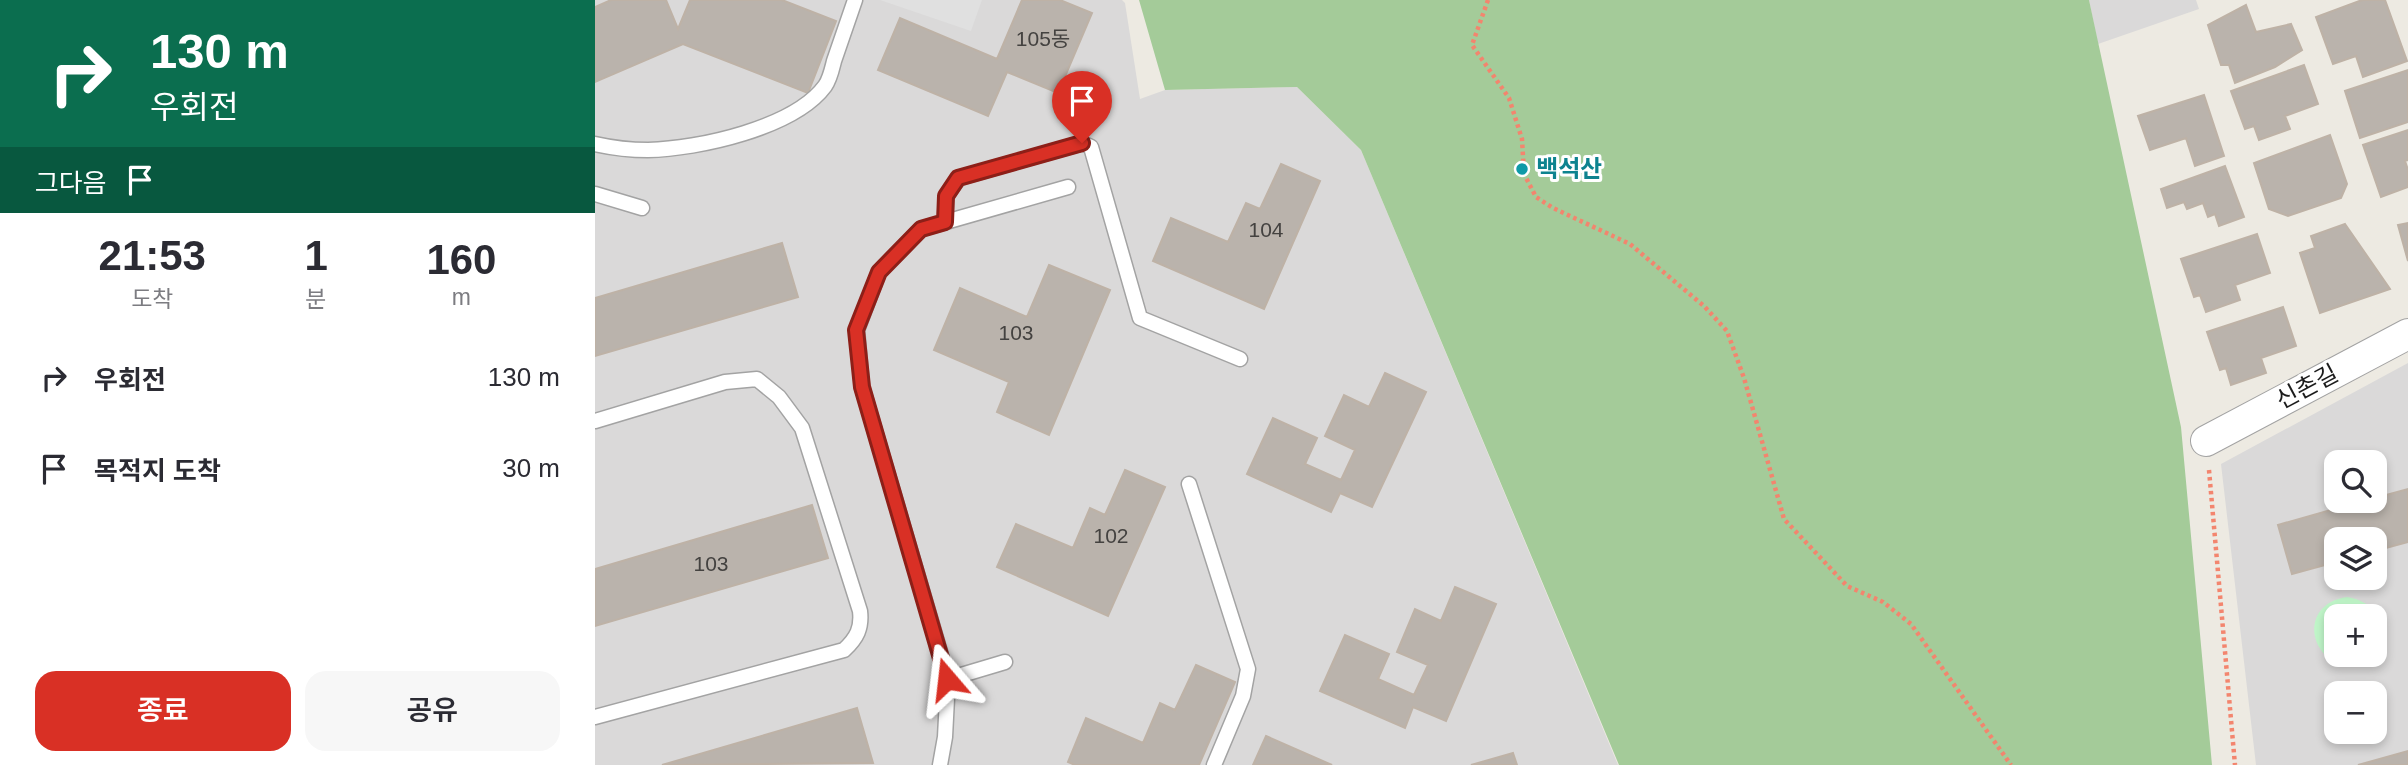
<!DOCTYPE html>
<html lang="ko">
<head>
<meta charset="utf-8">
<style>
	:root { --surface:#fff; --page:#f7f7f7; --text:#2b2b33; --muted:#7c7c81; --accent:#d93025 }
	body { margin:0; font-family:Arial,"Noto Sans KR",sans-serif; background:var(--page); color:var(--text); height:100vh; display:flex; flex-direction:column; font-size:26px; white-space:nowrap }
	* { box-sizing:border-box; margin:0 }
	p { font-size:23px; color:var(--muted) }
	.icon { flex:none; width:38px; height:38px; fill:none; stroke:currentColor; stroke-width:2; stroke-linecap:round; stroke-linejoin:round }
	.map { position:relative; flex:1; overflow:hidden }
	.panel { display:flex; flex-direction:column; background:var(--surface); width:595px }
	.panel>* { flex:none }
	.top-card { background:#0b6e4f; color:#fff; overflow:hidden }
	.buttons { position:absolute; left:1729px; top:450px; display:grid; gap:14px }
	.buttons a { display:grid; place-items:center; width:63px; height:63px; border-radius:14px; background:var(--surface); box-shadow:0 4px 10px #0003; font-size:35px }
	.pin { position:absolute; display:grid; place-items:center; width:60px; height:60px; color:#fff; margin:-72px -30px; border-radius:50% 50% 50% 0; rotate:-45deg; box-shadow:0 0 7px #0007 }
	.pin .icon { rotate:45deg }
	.me { position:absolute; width:77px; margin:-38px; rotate:343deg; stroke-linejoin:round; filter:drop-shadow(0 0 5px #0008) }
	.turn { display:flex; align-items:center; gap:24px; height:147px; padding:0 35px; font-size:32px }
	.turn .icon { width:91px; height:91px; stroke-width:2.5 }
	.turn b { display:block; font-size:49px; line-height:60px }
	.then { display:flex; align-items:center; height:66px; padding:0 35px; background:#0003; gap:14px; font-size:26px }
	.eta { display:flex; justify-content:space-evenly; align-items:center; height:119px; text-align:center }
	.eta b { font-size:42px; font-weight:600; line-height:49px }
	.button { display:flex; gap:14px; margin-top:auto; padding:14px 35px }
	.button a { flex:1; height:80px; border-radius:21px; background:var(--accent); color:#fff; font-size:28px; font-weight:600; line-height:80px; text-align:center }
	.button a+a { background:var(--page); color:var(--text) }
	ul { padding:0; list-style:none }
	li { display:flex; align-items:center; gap:21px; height:91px; padding:0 35px }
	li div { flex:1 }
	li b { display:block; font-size:26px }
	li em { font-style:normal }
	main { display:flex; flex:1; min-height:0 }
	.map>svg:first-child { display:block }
</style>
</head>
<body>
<main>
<section class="panel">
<div class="top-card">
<div class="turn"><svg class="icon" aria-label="right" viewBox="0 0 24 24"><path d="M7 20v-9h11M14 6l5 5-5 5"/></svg><div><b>130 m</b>우회전</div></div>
<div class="then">그다음<svg class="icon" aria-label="arrive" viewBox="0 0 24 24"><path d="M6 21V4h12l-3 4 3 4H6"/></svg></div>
</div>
<div class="eta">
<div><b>21:53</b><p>도착</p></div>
<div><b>1</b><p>분</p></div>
<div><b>160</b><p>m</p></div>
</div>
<ul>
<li><svg class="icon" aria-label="right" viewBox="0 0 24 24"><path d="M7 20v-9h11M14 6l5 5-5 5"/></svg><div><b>우회전</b></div><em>130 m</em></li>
<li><svg class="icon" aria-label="arrive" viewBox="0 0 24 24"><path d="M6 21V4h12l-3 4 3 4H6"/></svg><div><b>목적지 도착</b></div><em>30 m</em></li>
</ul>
<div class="button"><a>종료</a><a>공유</a></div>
</section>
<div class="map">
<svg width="1813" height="765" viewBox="0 0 1813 765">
	<rect width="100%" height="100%" fill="#edeae2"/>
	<!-- residential -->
	<path fill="#dad9d9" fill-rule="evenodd" d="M0,0h527l3,3 15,96 25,-9 132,-3 64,63 257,615h-1023z
		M1494,0h107l3,9 -101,35z
		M1813,363v402h-152l-35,-301zM1741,462h39v38h-39zM1741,539h39v39h-39zM1741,616h39v38h-39zM1741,693h39v39h-39z"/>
	<!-- forest -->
	<path fill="#a4cb99" d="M544,0h950l92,427 31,338h-593l-258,-615 -64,-63 -132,3z"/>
	<!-- park -->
	<path fill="#c0f6c9" d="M1752,597c27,4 45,27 28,53v-34h-39v38l35,1c-51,35 -85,-49 -24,-58z"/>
	<!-- parking -->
	<path fill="#e0e0e0" d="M285,0h102l-11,31z"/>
	<!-- building -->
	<path fill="#bab3ac" stroke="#beb2a6" stroke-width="2" d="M16,0h55l12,29 12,-29h92l54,21 -28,72 -125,-49 -88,38v-75z
		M427,0h38l32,13 -34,80 -51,-21 -19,44 -110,-46 22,-52 97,41z
		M1767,0h23l22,61 -44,16 -7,-21 -23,8 -17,-47z
		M1651,5l10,27 35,-8 11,26 -27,17 -40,16 -6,-18h-8l-13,-40z
		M1709,65l14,39 -33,12 5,13 -31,11 -5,-14 -9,3 -14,-38z
		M1813,70v52l-48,16 -15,-47z
		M1609,95l20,61 -29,10 -9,-28 -36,12 -12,-34z
		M1813,130v30l-3,1 3,9v17l-27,10 -18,-52z
		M1735,135l17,49 -6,14 -53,18 -19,-7 -15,-46z
		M686,164l39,17 -56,128 -111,-48 18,-43 57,24 18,-39 14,6z
		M1630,166l19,51 -25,9 -4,-12 -7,3 -5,-14 -16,6 -3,-7 -17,6 -6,-19z
		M1813,223v38l-10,-36z
		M1750,224l45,65 -70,24 -20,-60 15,-5 -4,-12z
		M1662,234l13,39 -35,12 5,15 -34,12 -6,-17 -6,2 -13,-38z
		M187,243l16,54 -203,59v-58z
		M454,265l61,25 -61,145 -52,-23 12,-30 -75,-32 26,-62 67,29z
		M1688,307l13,39 -35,12 5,15 -35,12 -5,-17 -6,2 -13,-38z
		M790,373l41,19 -54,115 -32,-14 -9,19 -84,-38 26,-56 44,20 -12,26 36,16 14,-30 -30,-14 19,-41 25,12z
		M530,470l40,17 -57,129 -111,-49 19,-43 57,24 17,-40 15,7z
		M1813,489v53l-33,9v-12h-39v23l-44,12 -14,-49 88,-25h9v-2z
		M217,505l16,53 -233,68v-57z
		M860,587l41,17 -50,117 -33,-14 -8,21 -85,-37 25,-56 44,19 -11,25 36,16 14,-30 -31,-13 18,-43 26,12z
		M601,665l39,17 -36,83h-124l-7,-3 18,-44 57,25 17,-40 15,7z
		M262,708l16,55 -211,2z
		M671,736l66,29h-79z
		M1813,751v14h-50z
		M918,753l4,12h-46z"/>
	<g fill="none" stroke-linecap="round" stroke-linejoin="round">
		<defs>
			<path id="service" d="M0,144c18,4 35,6 53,6 50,-1 146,-22 177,-64 5,-7 7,-17 9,-25 7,-20 14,-41 21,-61
				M0,194l47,14
				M350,222l1,-26 13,-18 123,-35 9,4 49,171 100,41
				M0,421l130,-39 32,-3 22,18 23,31 58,183c2,17 -3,27 -16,39l-249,67
				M594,484l59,185 -5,27 -29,69
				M353,679l57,-17
				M345,765l5,-28 3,-58 -86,-292 -5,-57 22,-58 42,-43 147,-42"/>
			<path id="minor" d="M1611,441l202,-107"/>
		</defs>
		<!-- service casing -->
		<use href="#service" stroke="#a3a3a3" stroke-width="17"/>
		<!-- minor casing -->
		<use href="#minor" stroke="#a3a3a3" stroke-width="32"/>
		<!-- path -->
		<path stroke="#f3856e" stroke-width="4.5" stroke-dasharray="3.5 3.5" stroke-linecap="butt" d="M893,0l-16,45 37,53 13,41 2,35 12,23 17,11 77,36 74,62 23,25 17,47 40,141 63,67 36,16 28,22 100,141
			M1614,470l26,295"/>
		<!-- service -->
		<use href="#service" stroke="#fff" stroke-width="14"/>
		<!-- minor -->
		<use href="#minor" stroke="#fff" stroke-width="30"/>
	</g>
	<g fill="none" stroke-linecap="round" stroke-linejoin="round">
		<defs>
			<path id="route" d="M352,679l-85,-292 -6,-57 23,-58 42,-43 24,-7 1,-26 12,-18 124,-35"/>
		</defs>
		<!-- route casing -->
		<use href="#route" stroke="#8d1f18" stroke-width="18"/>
		<!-- route -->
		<use href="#route" stroke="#d93025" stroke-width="12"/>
	</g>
	<!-- markers -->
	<circle fill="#0f9aa8" stroke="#fff" stroke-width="2.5" cx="927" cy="169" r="7"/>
	<g text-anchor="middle" stroke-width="6" stroke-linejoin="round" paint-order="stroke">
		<!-- number labels -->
		<g font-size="21" fill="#444240">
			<text x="448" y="46">105동</text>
			<text x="671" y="237">104</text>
			<text x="421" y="340">103</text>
			<text x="516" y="543">102</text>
			<text x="116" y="571">103</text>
		</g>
		<!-- culture labels -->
		<g font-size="24" font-weight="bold" fill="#0d838f" stroke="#fff" text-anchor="start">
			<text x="941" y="177">백석산</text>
		</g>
		<!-- street labels -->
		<g font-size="24" fill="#1c1c1c" stroke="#fff">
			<text transform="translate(1712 387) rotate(-28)" y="8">신촌길</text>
		</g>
	</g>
</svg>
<div class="buttons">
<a><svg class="icon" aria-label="search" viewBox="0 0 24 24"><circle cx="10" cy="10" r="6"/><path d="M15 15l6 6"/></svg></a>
<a><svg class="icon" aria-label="layers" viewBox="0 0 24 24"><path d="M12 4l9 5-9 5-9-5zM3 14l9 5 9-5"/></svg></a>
<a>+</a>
<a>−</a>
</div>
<div class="pin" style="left:487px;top:143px;background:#d93025"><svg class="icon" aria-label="arrive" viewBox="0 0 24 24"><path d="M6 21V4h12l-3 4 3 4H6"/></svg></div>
<svg class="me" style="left:352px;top:679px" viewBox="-20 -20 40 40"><path d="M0-17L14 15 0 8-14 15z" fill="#d93025" stroke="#fff" stroke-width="4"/></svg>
</div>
</main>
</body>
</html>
